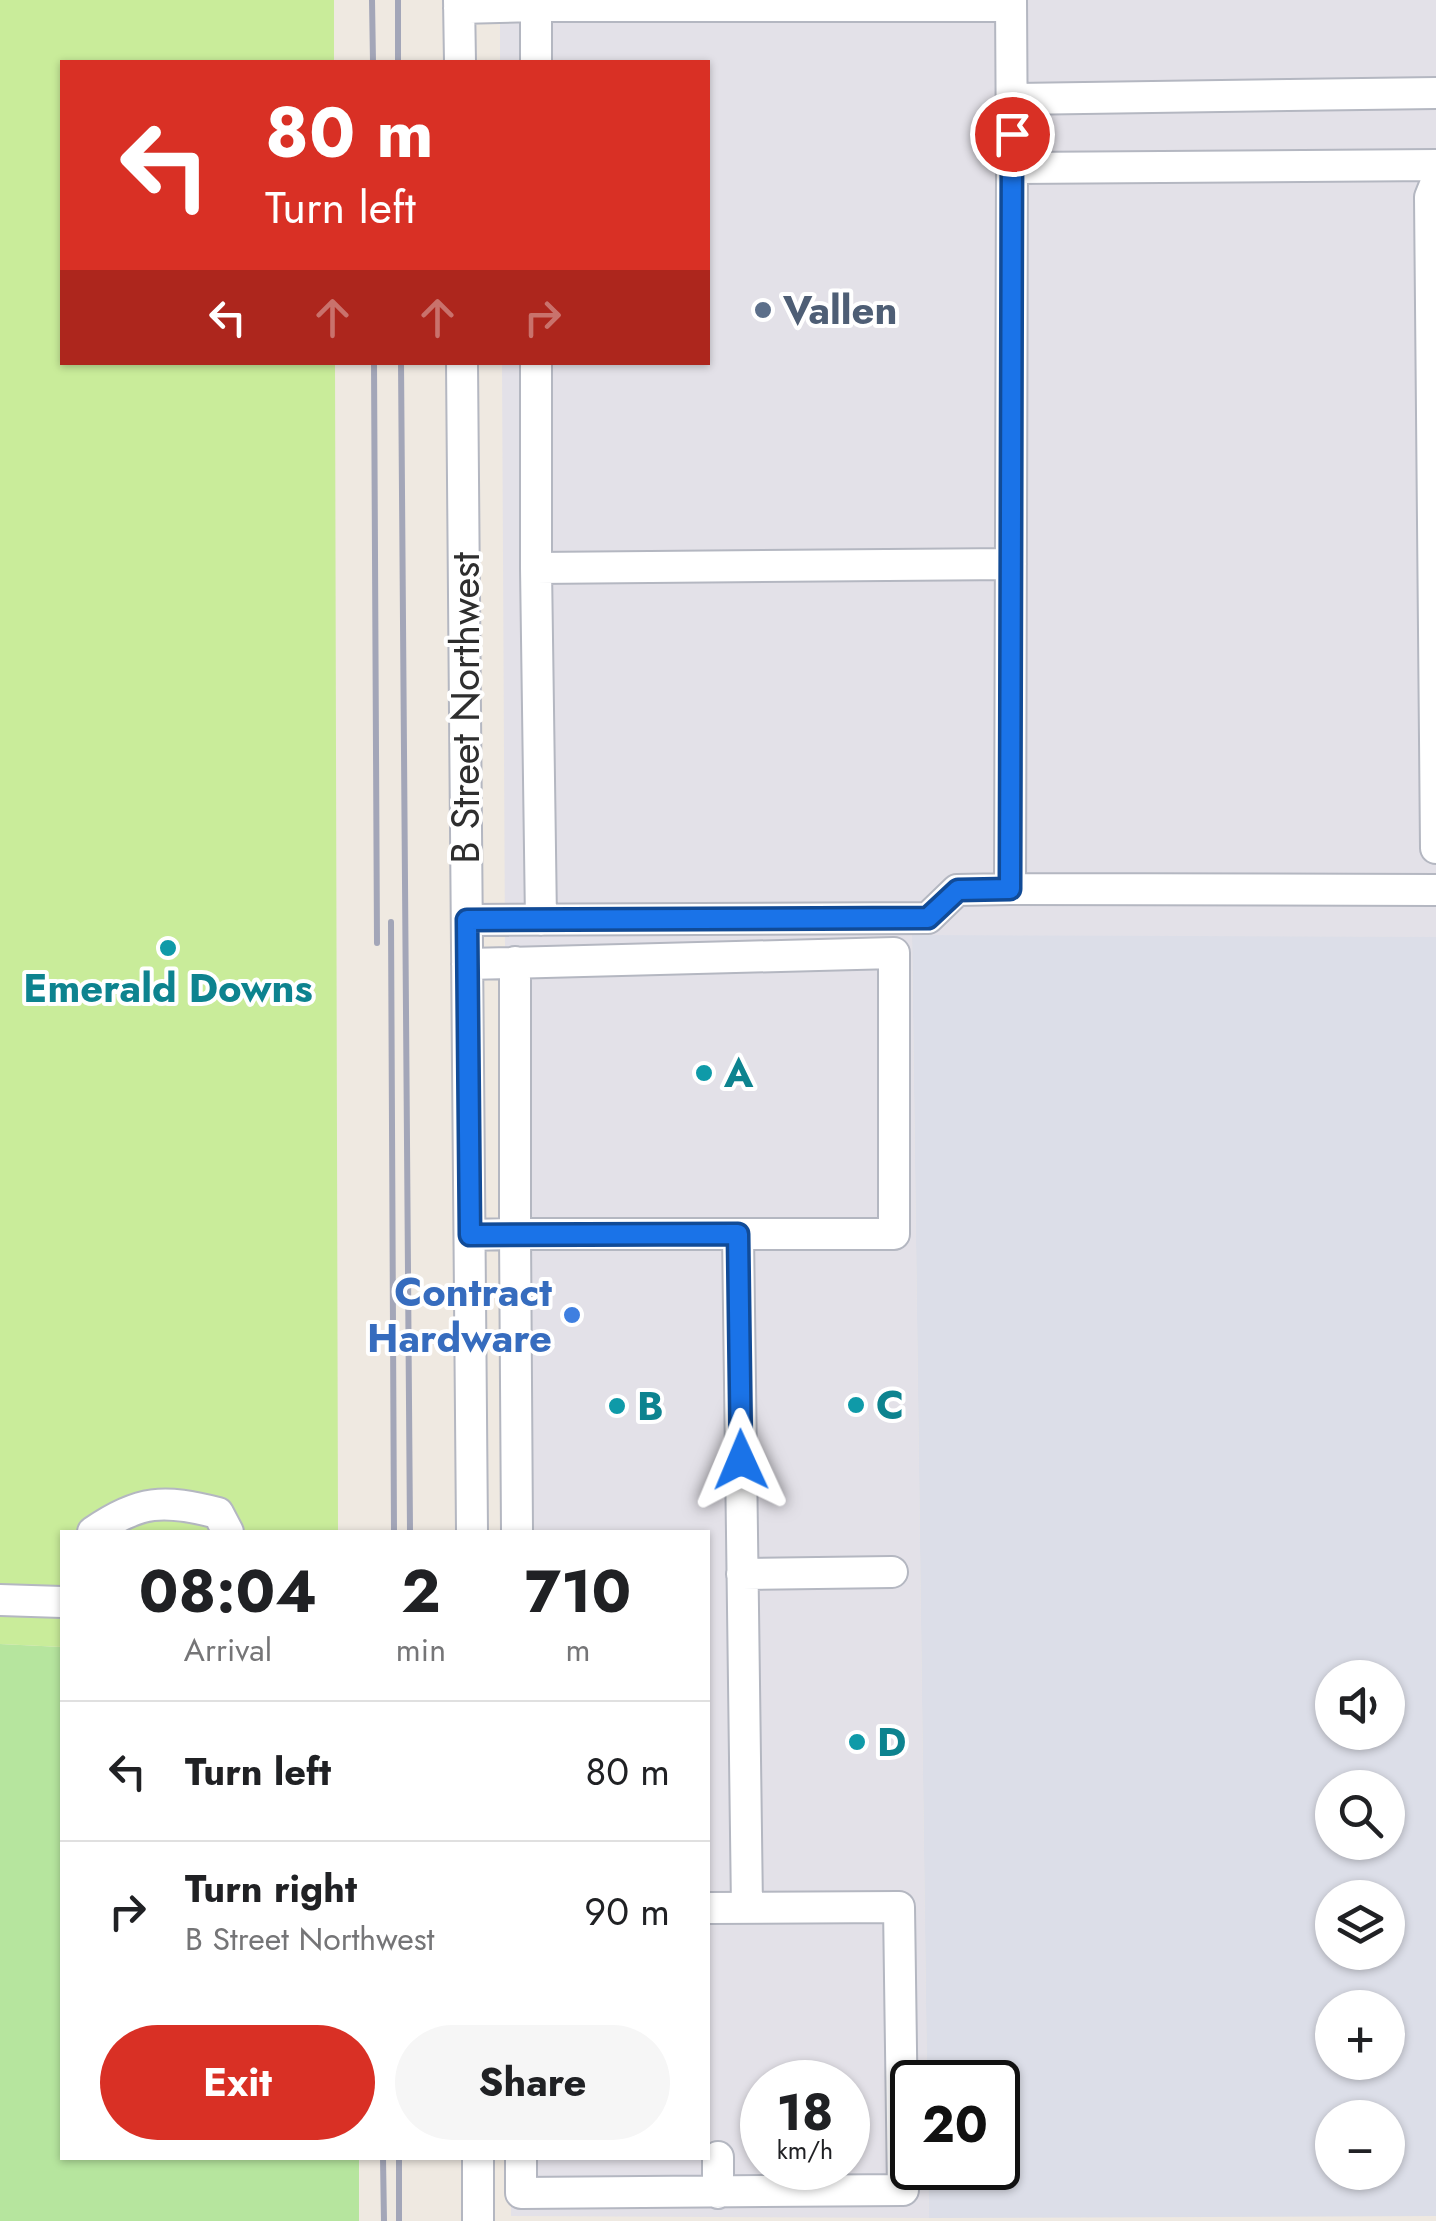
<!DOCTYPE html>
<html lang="en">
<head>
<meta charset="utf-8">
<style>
	:root { --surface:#fff; --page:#f6f6f6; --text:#202124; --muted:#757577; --line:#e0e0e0; --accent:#d93025 }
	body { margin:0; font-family:Jost,sans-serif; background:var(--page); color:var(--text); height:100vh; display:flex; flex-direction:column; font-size:38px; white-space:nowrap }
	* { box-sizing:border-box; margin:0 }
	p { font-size:32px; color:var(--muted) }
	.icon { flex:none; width:55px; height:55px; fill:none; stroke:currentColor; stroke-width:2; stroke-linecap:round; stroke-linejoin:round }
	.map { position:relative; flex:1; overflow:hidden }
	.sheet { position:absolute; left:60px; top:1530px; width:650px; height:630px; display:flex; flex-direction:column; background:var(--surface); border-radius:0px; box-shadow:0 2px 8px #0004 }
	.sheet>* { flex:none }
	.banner { position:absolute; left:60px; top:60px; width:650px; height:305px; border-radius:0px; box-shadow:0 2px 8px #0004; background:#d93025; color:#fff; overflow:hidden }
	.tools { position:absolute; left:1315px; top:1660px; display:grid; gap:20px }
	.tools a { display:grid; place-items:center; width:90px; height:90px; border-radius:50%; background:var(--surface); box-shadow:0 2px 8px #0004; font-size:50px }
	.speed { position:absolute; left:740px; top:2060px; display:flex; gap:20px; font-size:50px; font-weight:700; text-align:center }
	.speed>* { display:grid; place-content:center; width:130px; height:130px; border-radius:50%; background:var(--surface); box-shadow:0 2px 8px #0004; line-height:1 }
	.speed small { font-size:25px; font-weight:400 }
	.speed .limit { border:5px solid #111; border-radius:15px; background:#fff; color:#111 }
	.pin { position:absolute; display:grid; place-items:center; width:85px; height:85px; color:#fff; margin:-42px; border:5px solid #fff; border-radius:50%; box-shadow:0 2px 10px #0007 }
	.me { position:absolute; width:110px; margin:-55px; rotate:359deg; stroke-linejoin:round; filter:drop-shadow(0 0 8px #0008) }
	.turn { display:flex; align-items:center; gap:35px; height:210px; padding:0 40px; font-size:45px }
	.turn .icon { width:130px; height:130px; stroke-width:2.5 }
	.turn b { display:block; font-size:70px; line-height:85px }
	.lanes { display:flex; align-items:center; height:95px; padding:0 40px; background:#0003; justify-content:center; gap:50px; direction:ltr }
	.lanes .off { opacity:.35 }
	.eta { display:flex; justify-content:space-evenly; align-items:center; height:170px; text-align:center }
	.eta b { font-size:60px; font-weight:700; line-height:70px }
	.cta { display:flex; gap:20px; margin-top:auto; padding:20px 40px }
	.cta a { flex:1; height:115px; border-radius:60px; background:var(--accent); color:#fff; font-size:40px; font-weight:700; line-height:115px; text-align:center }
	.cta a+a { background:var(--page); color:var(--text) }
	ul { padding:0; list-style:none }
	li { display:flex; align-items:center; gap:30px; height:140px; padding:0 40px; border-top:2px solid var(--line) }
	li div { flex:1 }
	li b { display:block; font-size:38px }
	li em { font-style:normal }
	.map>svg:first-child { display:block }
</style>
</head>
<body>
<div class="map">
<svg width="1436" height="2221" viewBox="0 0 1436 2221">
	<rect width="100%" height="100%" fill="#efe9e1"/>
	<!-- industrial -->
	<path fill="#e3e1e8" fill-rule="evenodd" d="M500,0h936v937l-524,-1 15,1146h-15v86h16l1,50 -418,-2v-58h197v-626h-200l-6,-1169 206,-1v-300h-208zM762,2082h86v86h-86z"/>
	<!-- airport -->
	<path fill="#dcdee8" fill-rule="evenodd" d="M912,935l524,2v1279l-507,2 -1,-50h70v-86h-71zM1332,1678h56v54h-56zM1332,1788h56v54h-56zM1332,1898h56v54h-56zM1332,2008h56v54h-56zM1332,2118h56v54h-56z"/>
	<!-- green -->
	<path fill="#b6e59e" d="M0,1644l62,3v511h297v63h-359z"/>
	<!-- pitch -->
	<path fill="#c9ec9a" d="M0,0h334v62h-272v300l273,1 3,1169h-276v115l-62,-3z"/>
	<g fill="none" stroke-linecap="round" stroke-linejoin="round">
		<defs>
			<path id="minor" d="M459,0l1,62
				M1011,0l1,168 424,-3
				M459,8l77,-2v-6
				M536,62v-56h475
				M1012,99l424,-6
				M1012,168l-2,721 426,1
				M1436,182l-6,15 6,651
				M462,362l10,1170
				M536,568v-206
				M467,920l461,-2 29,-28 53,-1
				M541,920l-5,-352 475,-4
				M467,964l427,-11v281h-156l9,674
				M470,1235l45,-1v-272
				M93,1532c46,-32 71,-33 125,-19l10,19
				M517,1532l-2,-298h223
				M742,1574l150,-2
				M0,1600l62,2
				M718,2157v36
				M478,2158v63
				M521,2158v35l382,-3 -4,-283 -191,1"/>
		</defs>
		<!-- minor casing -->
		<use href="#minor" stroke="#b4b7c1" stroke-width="34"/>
		<!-- minor -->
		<use href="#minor" stroke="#fff" stroke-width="30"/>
		<!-- rail -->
		<path stroke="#a3a6b8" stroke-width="6" d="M372,0l1,62
			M398,0v62
			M374,362l3,581
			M401,362l9,1170
			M391,922l3,610
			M383,2158l1,63
			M399,2158v63"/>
	</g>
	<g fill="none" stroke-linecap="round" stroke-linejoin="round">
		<defs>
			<path id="route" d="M741,1460l-3,-226 -268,1 -3,-315 461,-2 30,-28 52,-1 2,-755"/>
		</defs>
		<!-- route casing -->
		<use href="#route" stroke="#114b97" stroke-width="25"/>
		<!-- route -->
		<use href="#route" stroke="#1a73e8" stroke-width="18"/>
	</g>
	<!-- markers -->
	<circle fill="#5c6f8a" stroke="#fff" stroke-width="4" cx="763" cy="310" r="10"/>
	<g fill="#0f9aa8" stroke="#fff" stroke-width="4">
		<circle cx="168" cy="948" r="10"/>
		<circle cx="704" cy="1073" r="10"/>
		<circle cx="856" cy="1405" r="10"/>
		<circle cx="617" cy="1406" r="10"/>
		<circle cx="857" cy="1742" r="10"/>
	</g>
	<circle fill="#3f7fe0" stroke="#fff" stroke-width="4" cx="572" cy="1315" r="10"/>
	<g text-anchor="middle" stroke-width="8" stroke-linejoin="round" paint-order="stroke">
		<!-- service labels -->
		<g font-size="40" font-weight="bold" fill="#4e5e75" stroke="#fff" text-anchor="start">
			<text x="783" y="324">Vallen</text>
		</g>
		<!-- street labels -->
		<g font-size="40" fill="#2e2e2e" stroke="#fff">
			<text transform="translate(465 708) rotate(-90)" y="14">B Street Northwest</text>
		</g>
		<!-- culture labels -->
		<g font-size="40" font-weight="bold" fill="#0d838f" stroke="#fff" text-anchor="start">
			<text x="168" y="1002" text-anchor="middle">Emerald Downs</text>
			<text x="724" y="1087">A</text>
			<text x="876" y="1419">C</text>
			<text x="637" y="1420">B</text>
			<text x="877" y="1756">D</text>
		</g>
		<!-- shop labels -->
		<g font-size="40" font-weight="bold" fill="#366cbe" stroke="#fff" text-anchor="end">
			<text x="552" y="1306">Contract<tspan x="552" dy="46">Hardware</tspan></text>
		</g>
	</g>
</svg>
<div class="tools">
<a><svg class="icon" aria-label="sound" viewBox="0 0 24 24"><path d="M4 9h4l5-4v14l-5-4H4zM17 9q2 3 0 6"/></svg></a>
<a><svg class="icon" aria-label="search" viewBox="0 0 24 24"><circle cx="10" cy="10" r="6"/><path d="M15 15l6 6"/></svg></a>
<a><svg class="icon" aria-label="layers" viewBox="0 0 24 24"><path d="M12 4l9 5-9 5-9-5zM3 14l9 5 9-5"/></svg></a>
<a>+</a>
<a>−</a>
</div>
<div class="speed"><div>18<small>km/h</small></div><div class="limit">20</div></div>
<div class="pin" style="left:1012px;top:134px;background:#d93025"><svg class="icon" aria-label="arrive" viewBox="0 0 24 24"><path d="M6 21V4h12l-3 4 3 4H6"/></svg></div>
<svg class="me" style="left:741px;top:1460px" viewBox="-20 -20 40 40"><path d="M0-17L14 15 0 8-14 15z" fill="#1a73e8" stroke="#fff" stroke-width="4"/></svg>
<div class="banner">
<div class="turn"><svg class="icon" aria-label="left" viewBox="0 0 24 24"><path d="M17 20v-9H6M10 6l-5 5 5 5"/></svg><div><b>80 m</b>Turn left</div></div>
<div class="lanes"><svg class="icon" aria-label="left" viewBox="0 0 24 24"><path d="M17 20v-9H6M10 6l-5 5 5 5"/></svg><svg class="icon off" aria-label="ahead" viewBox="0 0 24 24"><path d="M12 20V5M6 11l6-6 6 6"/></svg><svg class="icon off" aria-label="ahead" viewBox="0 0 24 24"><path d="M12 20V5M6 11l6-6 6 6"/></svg><svg class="icon off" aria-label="right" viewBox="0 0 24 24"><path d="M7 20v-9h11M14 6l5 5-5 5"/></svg></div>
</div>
<section class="sheet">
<div class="eta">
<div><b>08:04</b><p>Arrival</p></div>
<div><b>2</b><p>min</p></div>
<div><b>710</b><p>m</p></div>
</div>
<ul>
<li><svg class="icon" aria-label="left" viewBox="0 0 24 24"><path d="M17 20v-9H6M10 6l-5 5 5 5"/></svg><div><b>Turn left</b></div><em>80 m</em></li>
<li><svg class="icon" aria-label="right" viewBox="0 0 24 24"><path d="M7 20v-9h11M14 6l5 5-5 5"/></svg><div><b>Turn right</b><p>B Street Northwest</p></div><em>90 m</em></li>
</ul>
<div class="cta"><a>Exit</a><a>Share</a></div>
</section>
</div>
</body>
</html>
